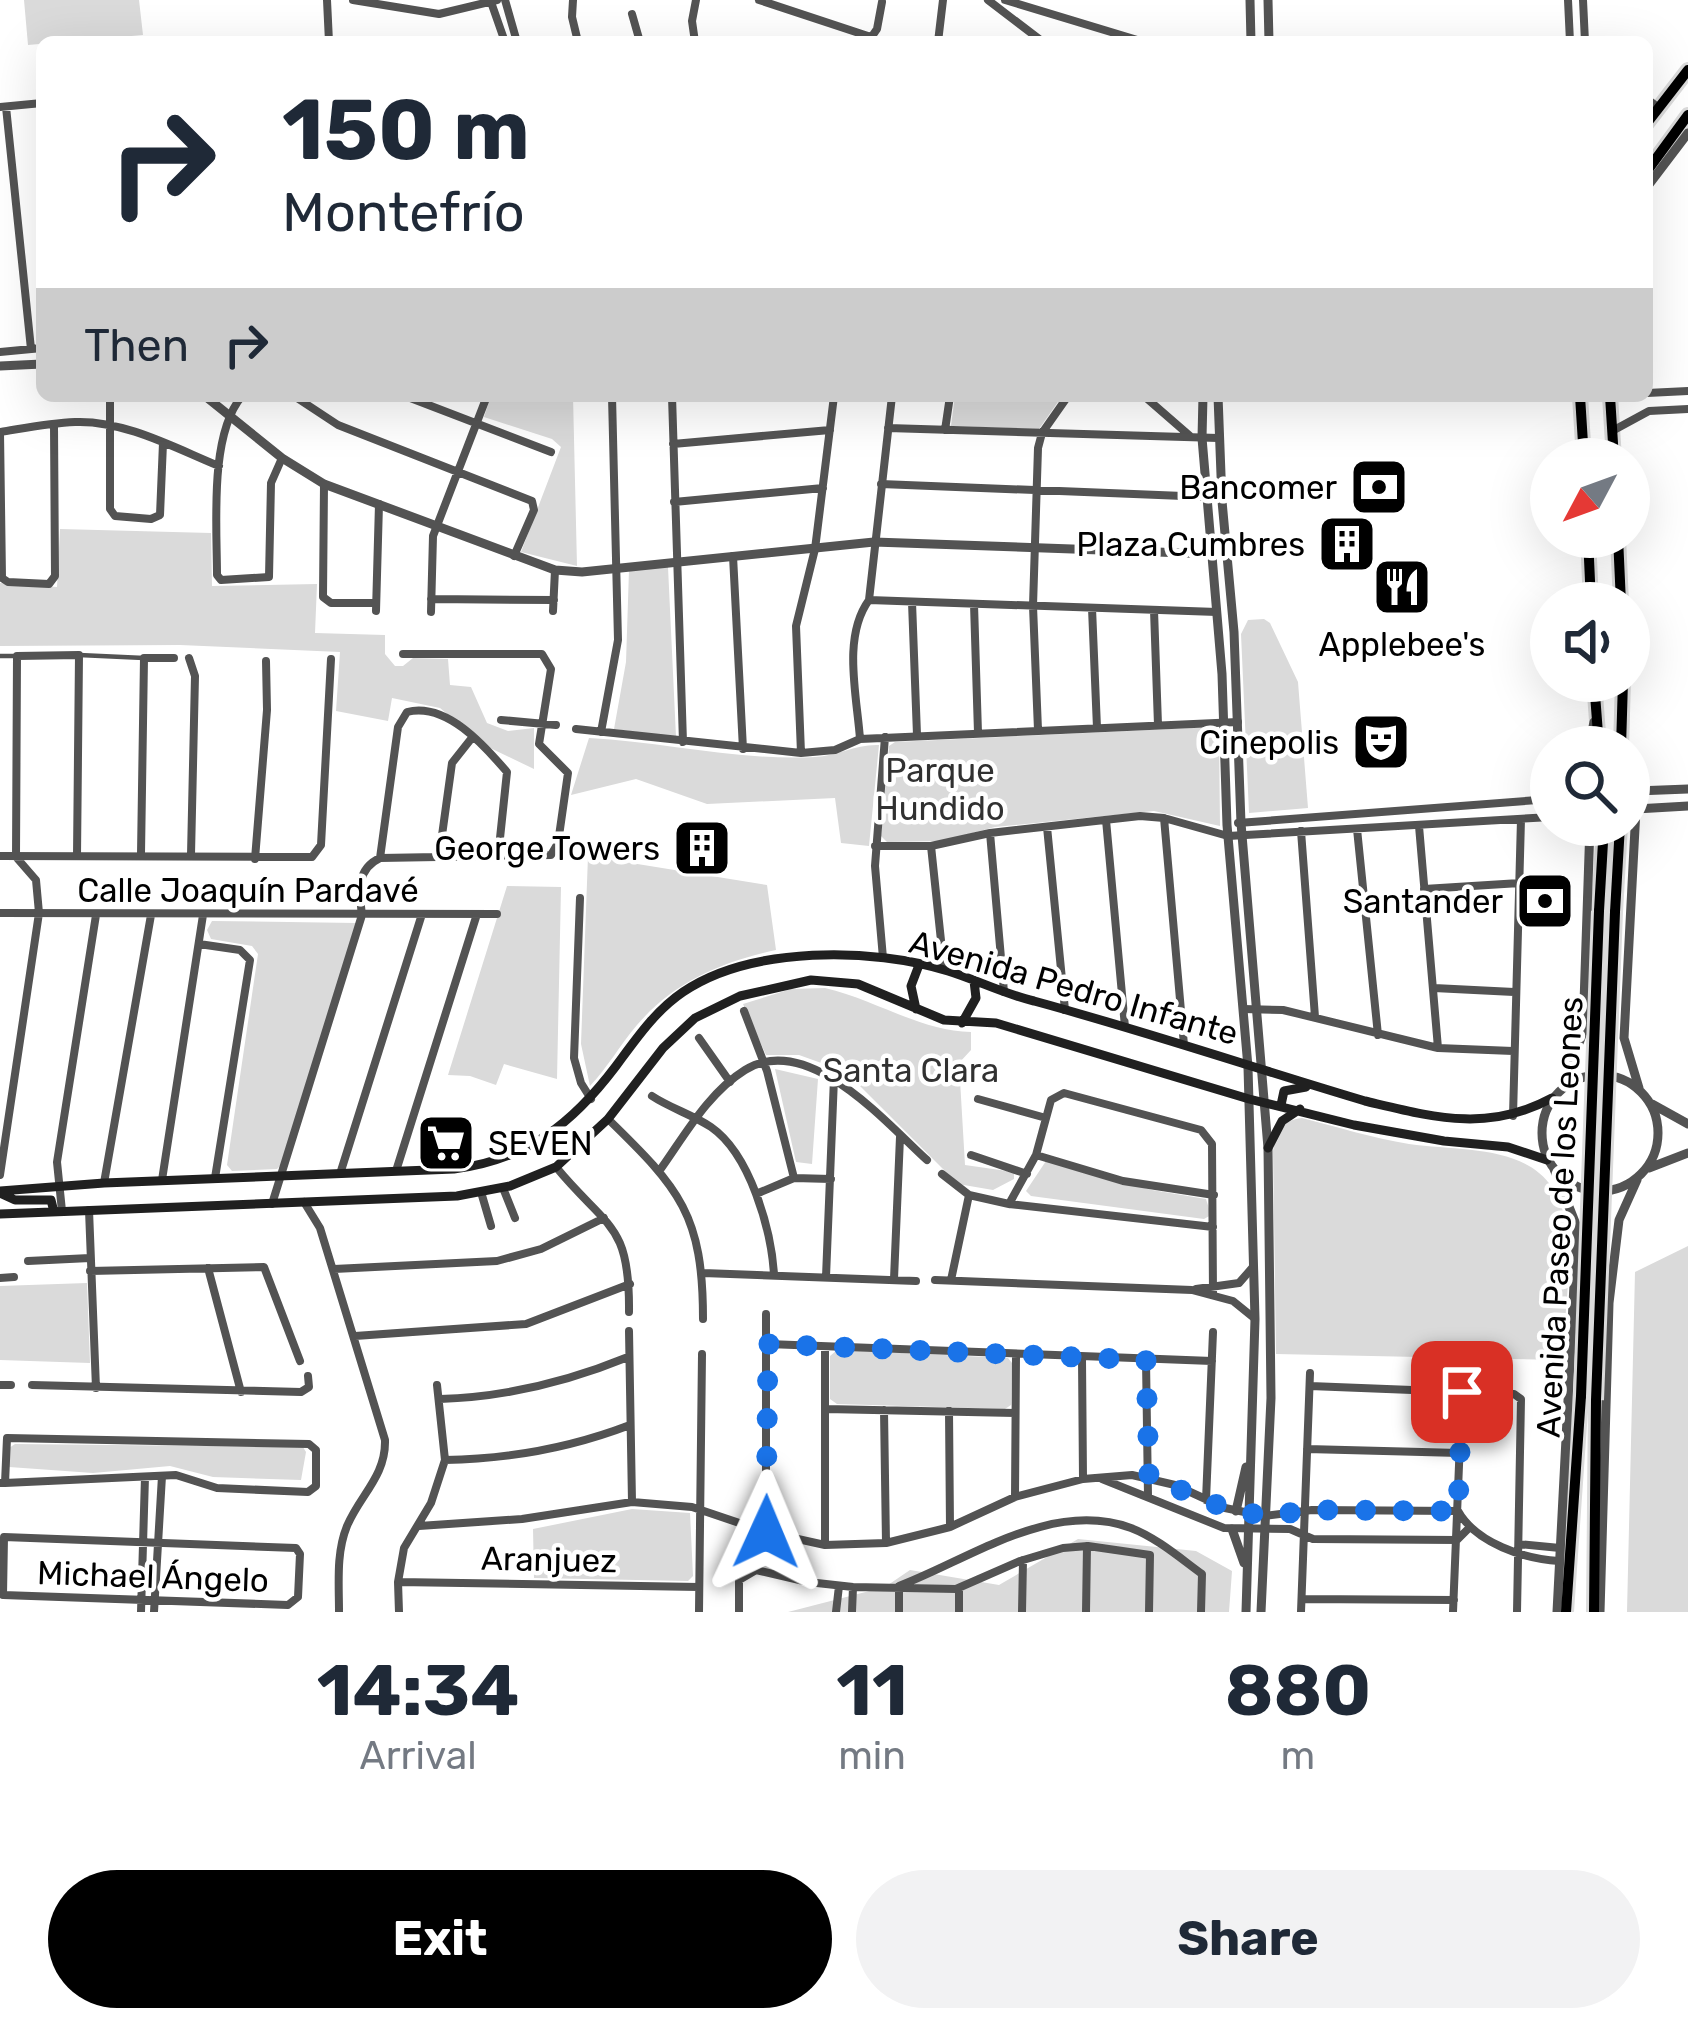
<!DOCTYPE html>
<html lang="en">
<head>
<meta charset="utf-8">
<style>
	:root { --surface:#fff; --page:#f2f2f3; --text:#1f2937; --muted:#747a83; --accent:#000 }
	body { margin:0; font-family:Rubik,sans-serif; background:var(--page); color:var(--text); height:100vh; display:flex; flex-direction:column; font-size:45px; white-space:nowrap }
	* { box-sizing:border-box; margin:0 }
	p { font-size:39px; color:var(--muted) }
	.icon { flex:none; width:66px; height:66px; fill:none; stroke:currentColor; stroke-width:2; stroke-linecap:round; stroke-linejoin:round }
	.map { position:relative; height:1612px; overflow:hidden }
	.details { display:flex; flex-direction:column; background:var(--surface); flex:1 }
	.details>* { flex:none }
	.hud { position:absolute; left:36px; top:36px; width:1617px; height:366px; border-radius:18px; box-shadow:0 12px 48px #0002; background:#fff; color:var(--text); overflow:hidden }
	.needle { width:78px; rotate:229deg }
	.fabs { position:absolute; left:1530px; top:438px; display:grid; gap:24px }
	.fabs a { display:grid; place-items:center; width:120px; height:120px; border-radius:50%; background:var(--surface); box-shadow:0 12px 48px #0002; font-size:60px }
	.pin { position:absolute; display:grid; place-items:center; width:102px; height:102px; color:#fff; margin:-51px; border-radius:24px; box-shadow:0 6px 18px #0006 }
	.me { position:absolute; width:132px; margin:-66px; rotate:1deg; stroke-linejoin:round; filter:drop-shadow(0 0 9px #0008) }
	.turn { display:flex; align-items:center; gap:42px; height:252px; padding:0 48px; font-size:54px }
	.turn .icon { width:156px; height:156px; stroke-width:2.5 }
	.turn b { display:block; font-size:84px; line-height:102px }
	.then { display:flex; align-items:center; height:114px; padding:0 48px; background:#0003; gap:24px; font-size:45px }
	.eta { display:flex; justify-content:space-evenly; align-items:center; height:204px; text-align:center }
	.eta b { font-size:72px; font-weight:700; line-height:84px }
	.cta { display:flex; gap:24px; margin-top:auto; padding:24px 48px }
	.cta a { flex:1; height:138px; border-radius:72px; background:var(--accent); color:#fff; font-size:48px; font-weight:700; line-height:138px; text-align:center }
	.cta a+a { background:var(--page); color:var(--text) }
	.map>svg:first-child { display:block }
</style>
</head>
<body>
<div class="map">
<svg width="1688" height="1612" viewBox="0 0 1688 1612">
	<rect width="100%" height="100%" fill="#fff"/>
	<!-- green -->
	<path fill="#dadada" d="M24,0h115l4,35 -115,10z
		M491,396h82l4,170 -56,-14 40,-105 -9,-8 -68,-22z
		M955,396h107l-23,33 -88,-3z
		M60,529l151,4 1,53 105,-2 -2,49 70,2v19l10,12h8l10,-8 35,1 2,26 21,2 16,36 21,8 26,-3v41l-50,-24 -44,-37 -48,-10 -4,23 -52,-10 4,-59 -160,-7 -180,1v-63l57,4z
		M668,567l8,170 -62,-8 12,-67 3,-92z
		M1264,619l6,4 28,59 10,126 -59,5 -8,-179 7,-14z
		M1214,727l5,4 1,95 -66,-15 -159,16 -53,14 -55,1 -6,-6 8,-90 6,-4z
		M589,738c75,4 150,23 226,19 22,-1 41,-13 64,-12l-10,101 -28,-3 -6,-45 -128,6 -71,-25 -65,16z
		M588,856l179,29 9,65c-55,12 -102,32 -139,75 -17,20 -29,42 -47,61l-9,-42z
		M507,886l54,1 -4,192 -53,-15 -8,21 -26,-9 -22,-1z
		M212,921l144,2 -75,242 -4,4 -45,2 -5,-6 31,-211 -6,-8 -41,-7 -4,-9z
		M825,988c49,11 95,43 146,44v18l-12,13 6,102 49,7v7l-21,11 -35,-6 -98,-98 -22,-17 -39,-14h-33l-23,-51 48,-15z
		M775,1069l43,10 -6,85 -16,-2z
		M1302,1118c35,9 71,20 107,26 66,9 148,-3 158,88 5,41 -3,87 -5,128l-286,-6 -3,-203c3,-18 9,-31 29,-33z
		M1046,1161l106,29 54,9 5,16 -7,4 -173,-23 -5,-5z
		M1688,1246v366h-61l8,-340z
		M87,1283l3,80 -90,-3v-74z
		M837,1350l171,8 4,5 -1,42 -6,4 -168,-5 -7,-5v-43z
		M15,1444l288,3 3,5 -5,28 -88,-3 -43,-11 -77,7 -84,-6v-19z
		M632,1509l58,4 3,63 -5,5 -154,-3 -1,-49z
		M1078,1539l118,12 36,20 -3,41h-441l97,-25 25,-17 89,15z"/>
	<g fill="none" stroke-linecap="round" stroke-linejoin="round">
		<defs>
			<path id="primary" d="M1647,123l41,-53
				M1647,171l41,-56
				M1580,396l4,63
				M1610,396l4,63
				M1588,537l3,66
				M1618,537l3,66
				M1594,681l5,66
				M1621,747l2,-66
				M1599,911l5,-86
				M1615,912l5,-87
				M1566,1612l15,-216
				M1594,1612l2,-212"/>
		</defs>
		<!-- primary casing -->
		<use href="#primary" stroke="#dbdbdb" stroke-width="16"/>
		<!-- pedestrian -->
		<path stroke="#535353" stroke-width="4.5" d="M79,655l65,3
			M0,656h17"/>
		<!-- minor -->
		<path stroke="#535353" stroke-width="8" d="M327,0l2,42
			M353,0l86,14 58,-14
			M505,0l12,42
			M573,0l-1,17 6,25
			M759,0l112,37
			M988,0l55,42
			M1005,0l139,42
			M1568,0l2,42
			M1583,0l2,42
			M491,2l14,40
			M632,14l8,28
			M695,42l-3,-21 4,-21
			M868,42l9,-13 5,-27
			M938,42l5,-42
			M1647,99l12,9
			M0,107l42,-4
			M6,107l25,242
			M0,352l42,-4
			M1647,393l41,-2
			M110,396v113l5,7 36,3 9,-4 3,-72
			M242,396c-33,39 -25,130 -25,179l4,5 48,-3 2,-94 11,-25
			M294,396l44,29 194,76 2,9 -20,46
			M405,396l146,56
			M672,396l11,346
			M1144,396l46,40
			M54,425l1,151 -6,8 -41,-2 -6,-4 -2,-146c25,-4 50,-9 75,-10 49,-2 100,26 144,44
			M888,428l330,10
			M945,430l5,-34
			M1614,430l35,-19 39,-2
			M673,444l157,-14
			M324,484l-1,113 8,6h44
			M881,484l327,13
			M674,502l149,-14
			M733,556l10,193
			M431,599l123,1
			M869,600l348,12
			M912,602l5,133
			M974,604l4,129
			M1092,608l5,120
			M1154,610l4,115
			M376,611l3,-107
			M553,611l2,-41
			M431,612l2,-76 54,-140
			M189,658l6,18 -4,179
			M501,720l55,5
			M576,729l225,24 34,-3 25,-11 378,-17
			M1038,730l-5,-124 5,-158 4,-15 26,-37
			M601,732l17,-92 -6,-244
			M860,739c-3,-43 -18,-102 9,-139l23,-204
			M801,753l-5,-127 19,-77 19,-153
			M1164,818l20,227
			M1106,820l19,207
			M1238,823l313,-24
			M1419,826l19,222
			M1047,827l18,183
			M1357,829l21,206
			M1301,831l14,186
			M990,833l14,159
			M875,846h56l59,-13 150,-17 24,2 64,18 323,-19
			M931,846l13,123
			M141,854l3,-196h30
			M0,856l312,1 9,-12 10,-186
			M439,857l13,-94 19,-24
			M380,858l171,-3 7,-12 10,-70 -29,-29 12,-75 -9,-15h-139
			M380,858l18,-131 9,-15c39,-10 77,33 100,60l-9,85
			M255,859l12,-149 -1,-49
			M1424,889l96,-6
			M580,898l-6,160 7,25 10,16
			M0,913l497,1
			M199,944l41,6 10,10 -35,218
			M883,958l-8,-92 10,-129
			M1434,988l80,4
			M1243,1009l40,1 155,38 75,3
			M744,1011l23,60 27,107
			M699,1038l31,44
			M652,1096c18,12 41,19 59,31 39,27 60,102 63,147
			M978,1099l68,19
			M1513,1116l8,-297
			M608,1119c72,70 95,96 95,200
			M971,1155l56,19
			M1036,1155l87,26 91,14
			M556,1167c51,62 74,55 73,145
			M660,1170c25,-35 48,-77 85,-100 63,-39 141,53 182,90
			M396,1171l81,-257
			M340,1174l82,-260
			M942,1174l27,21 40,9 204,23
			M0,1175l39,-262 -3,-33 -20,-23 1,-201 62,-1 -2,201
			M162,1180l41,-265
			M104,1183l47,-268
			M503,1188l12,30
			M481,1192l10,34
			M756,1194l38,-16 37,1
			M304,1202l16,26 65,212c1,36 -25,55 -38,86 -11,27 -8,57 -8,86
			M272,1204l90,-289c-3,-23 -6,-46 18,-57
			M1009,1204l27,-49 15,-55 13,-7 137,37 11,14 1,151
			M89,1210l7,178
			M62,1211l-5,-49 39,-247
			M28,1261l62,-3
			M208,1268l33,124
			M334,1269l163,-8 44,-12 63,-31
			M90,1271l174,-4 36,94
			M703,1273l213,8
			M826,1277l8,-199
			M0,1278l14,-1
			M894,1279l6,-142
			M935,1280l257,10 41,11 21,17
			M951,1280l18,-85
			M1196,1289l43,-6 14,-16
			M766,1314v218
			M629,1331l3,171
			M355,1336l171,-12 104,-40
			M768,1344l444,17
			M1082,1359l1,120
			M1146,1360l2,136
			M0,1385h11
			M32,1385l269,7 8,-5 -1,-11
			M1310,1386l204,8 7,5 -4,213
			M440,1399c67,-2 127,-17 188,-42
			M826,1409l189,4
			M884,1410l2,133
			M949,1411l1,116
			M1307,1449l153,4
			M445,1460c65,-1 125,-12 185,-35
			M1102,1479l122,49 66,1 23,10 144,1 11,-11
			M0,1483h5l171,-8 41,13 91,4 8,-6v-36l-7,-6 -302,-6 -2,45
			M1015,1497l1,-142
			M1206,1500l7,-168
			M419,1526l103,-7 110,-17 60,5 74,25 59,13 61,-2 64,-16 65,-30 68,-18 49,-4 43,10 50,23 39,8 48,-6 146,1c18,32 66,48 101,50
			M4,1537l292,11 4,6 -2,43 -10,8 -285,-10z
			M1519,1544l41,4
			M825,1545v-198
			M398,1582l301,5
			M1302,1599l152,1
			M141,1612l4,-135
			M154,1612l8,-136
			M399,1612l-1,-30 6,-34 27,-45 14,-43 -8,-75
			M699,1612l3,-258
			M739,1612v-32l17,-10 52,12 45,5 103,2 64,-28 43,-13 25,-2 62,9 -1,57
			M836,1612l3,-26
			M852,1612l1,-25
			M899,1612v-26c71,-27 153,-87 232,-58 26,10 49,30 71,46l-1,38
			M959,1612v-24
			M1022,1612l1,-52
			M1086,1612l1,-66
			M1301,1612l9,-239
			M1453,1612l9,-220"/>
		<!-- tertiary -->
		<path stroke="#535353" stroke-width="9" d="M1250,0l1,42
			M1268,0l1,42
			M1647,187l41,-54
			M0,366l42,-2
			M205,396l77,62 42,26 231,86 27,2 292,-30 339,12
			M1203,396l-1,42 20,236 5,151 21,242 7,252 -9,293
			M1218,396l4,105 12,131 7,191 27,325 3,250 -10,214
			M1589,747l5,-25
			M1629,778l7,13v18l-12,229 15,50
			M1636,791l52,-2
			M1636,809l52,-3
			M1542 1133a58 58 0 1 1 116 0a58 58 0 1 1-116 0Z
			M1564,1086l19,-54 7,-207
			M1652,1104l36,20
			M1649,1168l39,-15
			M1554,1169l23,58 -20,385
			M1236,1511l10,-44
			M1232,1529l12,34
			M1600,1612l9,-309 10,-83 18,-40"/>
		<!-- secondary -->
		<path stroke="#202020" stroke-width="9" d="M916,1009l-5,-23 8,-21
			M962,1023l14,-25 -2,-17
			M1281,1105l3,-14 22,-4
			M1268,1148l14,-27 18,-12
			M0,1191l104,-8 350,-14c73,-9 119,-46 162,-103 20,-27 39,-55 67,-74 68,-46 189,-45 265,-21 29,9 56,23 86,30 111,30 220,67 331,100 68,16 122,32 187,-3
			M0,1193l15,7h36l3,12
			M0,1214l457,-18 53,-10 46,-19 52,-48 55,-71 32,-30 45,-22 71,-16 47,4 86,36 52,3 253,76 105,26 90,16 64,6 39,13"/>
		<!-- primary -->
		<use href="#primary" stroke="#000" stroke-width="10"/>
		<defs>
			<path id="primary-bridge" d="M1581,1396l18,-485
				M1596,1400l19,-488"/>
		</defs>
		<!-- primary-bridge casing -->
		<use href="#primary-bridge" stroke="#dbdbdb" stroke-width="16" stroke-linecap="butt"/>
		<!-- primary-bridge -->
		<use href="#primary-bridge" stroke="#000" stroke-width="10"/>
	</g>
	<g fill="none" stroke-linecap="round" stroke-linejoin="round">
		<!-- route -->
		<path stroke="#1a73e8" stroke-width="21" stroke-dasharray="0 37.8" d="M766,1532l2,-188 378,16 3,117 76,31 39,8 48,-6 146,1 4,-119"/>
	</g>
	<!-- icons -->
	<defs>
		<symbol id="bank-square" viewBox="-11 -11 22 22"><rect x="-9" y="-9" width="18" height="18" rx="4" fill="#000" stroke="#fff"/><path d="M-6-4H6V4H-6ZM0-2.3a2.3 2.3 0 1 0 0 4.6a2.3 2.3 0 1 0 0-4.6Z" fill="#fff"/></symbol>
		<symbol id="building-square" viewBox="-11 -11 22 22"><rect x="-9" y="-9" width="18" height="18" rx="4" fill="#000" stroke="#fff"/><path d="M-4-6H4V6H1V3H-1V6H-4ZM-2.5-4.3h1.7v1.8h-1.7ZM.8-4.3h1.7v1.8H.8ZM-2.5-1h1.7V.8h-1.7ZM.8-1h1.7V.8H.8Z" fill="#fff"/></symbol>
		<symbol id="restaurant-square" viewBox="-11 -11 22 22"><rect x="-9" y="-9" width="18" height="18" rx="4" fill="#000" stroke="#fff"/><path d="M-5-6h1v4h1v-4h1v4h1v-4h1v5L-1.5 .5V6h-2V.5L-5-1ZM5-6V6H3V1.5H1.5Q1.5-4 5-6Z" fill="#fff"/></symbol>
		<symbol id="theatre-square" viewBox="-11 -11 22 22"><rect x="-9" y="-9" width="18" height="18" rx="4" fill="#000" stroke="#fff"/><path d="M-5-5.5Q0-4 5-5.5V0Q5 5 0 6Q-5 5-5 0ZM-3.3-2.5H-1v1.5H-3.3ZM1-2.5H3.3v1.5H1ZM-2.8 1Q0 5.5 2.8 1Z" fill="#fff"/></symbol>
		<symbol id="supermarket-square" viewBox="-11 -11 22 22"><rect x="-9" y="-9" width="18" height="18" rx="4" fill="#000" stroke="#fff"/><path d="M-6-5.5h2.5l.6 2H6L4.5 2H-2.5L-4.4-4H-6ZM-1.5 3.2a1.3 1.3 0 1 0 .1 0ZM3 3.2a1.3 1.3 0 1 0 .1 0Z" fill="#fff"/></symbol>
	</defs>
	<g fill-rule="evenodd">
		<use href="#bank-square" x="1346" y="454" width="66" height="66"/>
		<use href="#building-square" x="1314" y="511" width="66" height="66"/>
		<use href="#restaurant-square" x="1369" y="554" width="66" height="66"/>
		<use href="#theatre-square" x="1348" y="709" width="66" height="66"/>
		<use href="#building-square" x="669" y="815" width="66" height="66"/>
		<use href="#bank-square" x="1512" y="868" width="66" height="66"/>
		<use href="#supermarket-square" x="413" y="1110" width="66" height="66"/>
	</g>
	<g text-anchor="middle" stroke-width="9" stroke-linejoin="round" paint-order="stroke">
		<!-- poi labels -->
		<g font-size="33" fill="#000" stroke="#fff" text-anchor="end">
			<text x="1337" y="499">Bancomer</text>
			<text x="1305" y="556">Plaza Cumbres</text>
			<text x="1402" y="656" text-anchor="middle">Applebee's</text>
			<text x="1339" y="754">Cinepolis</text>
			<text x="660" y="860">George Towers</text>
			<text x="1503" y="913">Santander</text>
			<text x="488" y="1155" text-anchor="start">SEVEN</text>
		</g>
		<!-- park labels -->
		<g font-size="33" fill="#313131" stroke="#fff">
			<text x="940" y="782">Parque<tspan x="940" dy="38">Hundido</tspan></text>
			<text x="911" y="1082">Santa Clara</text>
		</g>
		<!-- street labels -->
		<g font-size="33" fill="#000" stroke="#fff">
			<text x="248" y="902">Calle Joaquín Pardavé</text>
			<text transform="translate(1074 987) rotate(16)" y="12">Avenida Pedro Infante</text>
			<text transform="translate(1559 1217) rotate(-87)" y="12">Avenida Paseo de los Leones</text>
			<text transform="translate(549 1559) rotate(1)" y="12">Aranjuez</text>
			<text transform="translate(153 1576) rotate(2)" y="12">Michael Ángelo</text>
		</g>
	</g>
</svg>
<div class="fabs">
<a><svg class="needle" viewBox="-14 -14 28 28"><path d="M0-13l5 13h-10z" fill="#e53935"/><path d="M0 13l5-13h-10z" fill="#747a83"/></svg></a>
<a><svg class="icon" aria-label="sound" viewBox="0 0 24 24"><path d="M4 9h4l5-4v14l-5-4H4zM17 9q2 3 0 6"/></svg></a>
<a><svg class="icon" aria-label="search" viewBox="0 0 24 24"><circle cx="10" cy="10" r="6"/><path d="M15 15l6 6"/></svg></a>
</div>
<div class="pin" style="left:1462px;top:1392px;background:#d93025"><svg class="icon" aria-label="arrive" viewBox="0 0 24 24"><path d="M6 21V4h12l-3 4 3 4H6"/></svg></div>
<svg class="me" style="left:766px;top:1532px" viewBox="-20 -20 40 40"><path d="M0-17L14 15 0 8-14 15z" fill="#1a73e8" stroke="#fff" stroke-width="4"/></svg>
<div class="hud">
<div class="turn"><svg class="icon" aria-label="right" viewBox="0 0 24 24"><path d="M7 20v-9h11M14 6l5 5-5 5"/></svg><div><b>150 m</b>Montefrío</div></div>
<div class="then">Then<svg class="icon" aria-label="right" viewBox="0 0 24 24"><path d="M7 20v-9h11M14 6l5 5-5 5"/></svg></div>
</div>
</div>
<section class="details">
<div class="eta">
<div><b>14:34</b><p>Arrival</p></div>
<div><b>11</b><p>min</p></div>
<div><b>880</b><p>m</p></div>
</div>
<div class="cta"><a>Exit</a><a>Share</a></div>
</section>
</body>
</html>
